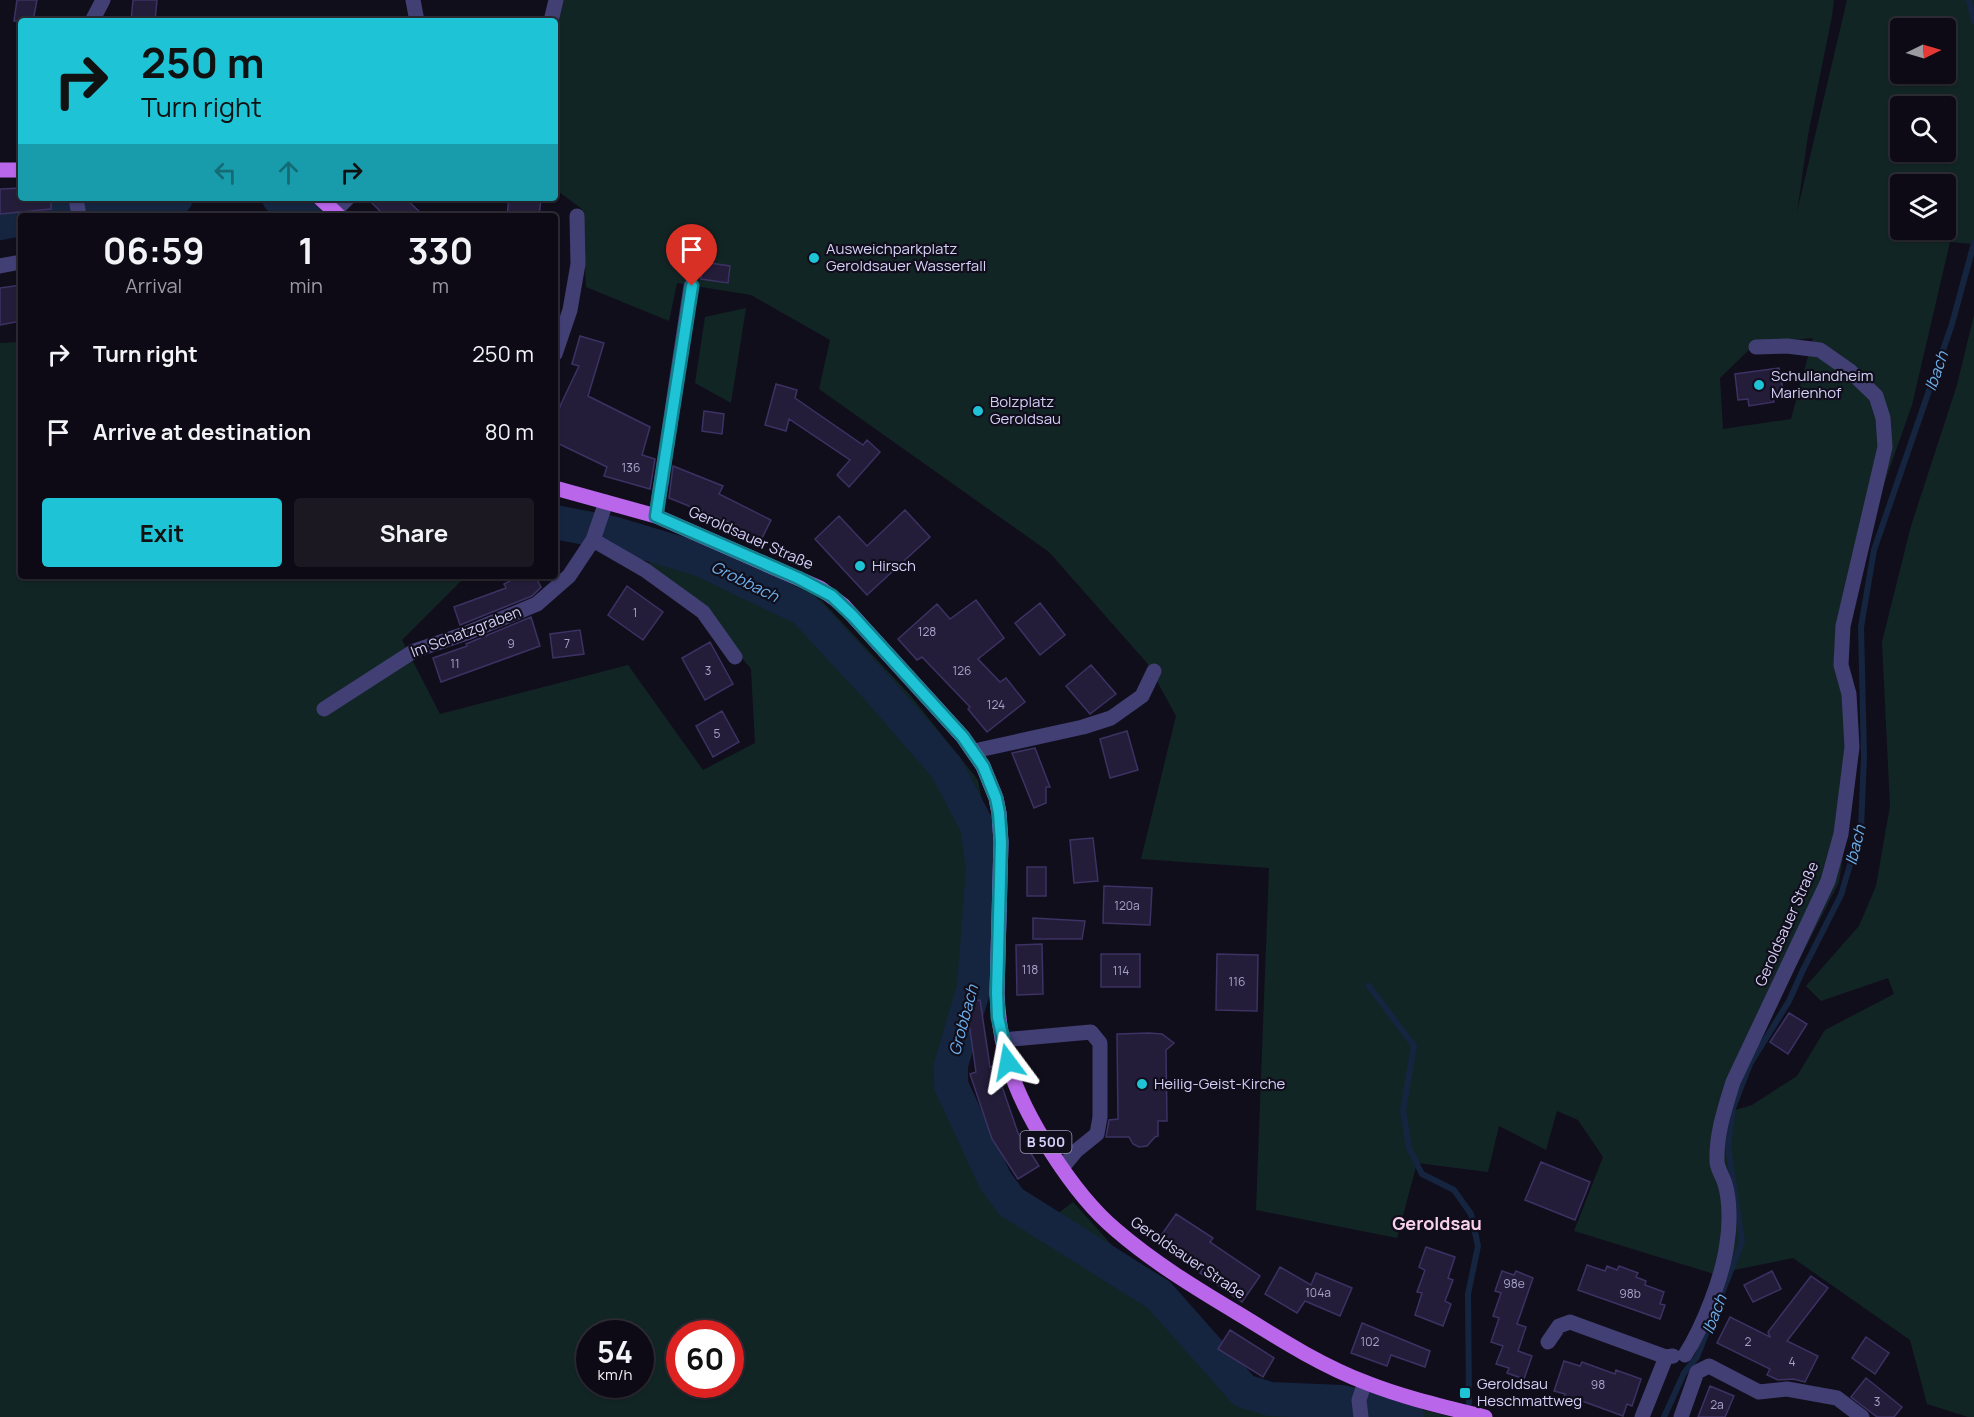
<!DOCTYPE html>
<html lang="en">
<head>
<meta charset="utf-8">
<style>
	:root { --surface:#0d0a15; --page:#1b1822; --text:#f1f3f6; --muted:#9a9aa0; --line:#2d2b34; --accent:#1ec3d6 }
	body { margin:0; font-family:Manrope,sans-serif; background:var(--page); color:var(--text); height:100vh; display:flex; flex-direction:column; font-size:22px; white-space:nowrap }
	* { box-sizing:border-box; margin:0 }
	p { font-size:20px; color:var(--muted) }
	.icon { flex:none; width:33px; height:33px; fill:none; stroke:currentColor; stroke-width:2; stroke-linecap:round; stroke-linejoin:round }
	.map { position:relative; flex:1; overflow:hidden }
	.sheet { position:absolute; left:18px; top:213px; width:540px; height:366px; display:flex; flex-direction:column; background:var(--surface); border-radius:6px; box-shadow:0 2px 4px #0004,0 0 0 2px var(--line) }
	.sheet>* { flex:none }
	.guide { position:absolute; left:18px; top:18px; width:540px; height:183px; border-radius:6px; box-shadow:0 2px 4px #0004,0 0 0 2px var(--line); background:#1ec3d6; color:#111; overflow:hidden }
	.needle { width:39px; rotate:85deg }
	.tools { position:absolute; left:1890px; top:18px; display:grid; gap:12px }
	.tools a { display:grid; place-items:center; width:66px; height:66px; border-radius:6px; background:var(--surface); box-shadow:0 2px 4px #0004,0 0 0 2px var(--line); font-size:30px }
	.speed { position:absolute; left:576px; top:1320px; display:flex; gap:12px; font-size:30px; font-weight:700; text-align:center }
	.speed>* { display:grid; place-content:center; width:78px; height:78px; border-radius:50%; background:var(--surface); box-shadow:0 2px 4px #0004,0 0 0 2px var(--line); line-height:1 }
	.speed small { font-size:15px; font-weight:400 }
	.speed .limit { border:9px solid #d22; background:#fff; color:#111 }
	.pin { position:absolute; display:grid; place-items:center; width:51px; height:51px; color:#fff; margin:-62px -26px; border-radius:50% 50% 50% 0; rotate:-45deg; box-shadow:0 0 6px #0007 }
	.pin .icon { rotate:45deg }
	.me { position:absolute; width:66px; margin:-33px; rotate:347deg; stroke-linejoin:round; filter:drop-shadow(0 0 4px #0008) }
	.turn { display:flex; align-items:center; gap:21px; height:126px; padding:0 24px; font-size:27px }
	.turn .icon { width:78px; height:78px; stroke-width:2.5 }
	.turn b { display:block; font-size:42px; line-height:51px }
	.lanes { display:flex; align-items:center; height:57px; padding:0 24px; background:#0003; justify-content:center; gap:30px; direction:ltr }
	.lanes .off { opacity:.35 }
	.eta { display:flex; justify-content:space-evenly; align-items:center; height:102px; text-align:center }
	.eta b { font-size:36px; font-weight:700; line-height:42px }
	.cta { display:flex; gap:12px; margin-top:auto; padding:12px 24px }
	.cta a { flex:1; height:69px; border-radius:6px; background:var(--accent); color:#111; font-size:24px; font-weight:700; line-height:69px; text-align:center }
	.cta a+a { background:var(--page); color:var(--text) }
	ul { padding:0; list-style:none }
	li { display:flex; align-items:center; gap:18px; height:78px; padding:0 24px }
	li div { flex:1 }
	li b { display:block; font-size:22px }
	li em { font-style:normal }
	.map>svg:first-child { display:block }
</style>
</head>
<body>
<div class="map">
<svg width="1974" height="1417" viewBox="0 0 1974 1417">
	<rect width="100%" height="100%" fill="#110e1c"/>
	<!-- green -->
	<path fill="#122525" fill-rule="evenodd" d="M558,0h1276l-2,16 -24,119 -11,77 50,-212h127v244l-24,-2 -38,163 -74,209 18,157 -17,111 -49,96 -57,104 -15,81 17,-53 17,-5 45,-29 28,-46 69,-36 -6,-16 -67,23 -15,-15 53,-60 17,-40 14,-80 -8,-164 29,-116 46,-141 17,-70v1102h-6l-41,-13 -17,-64 -117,-82 -79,16 -140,-43 29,-74 -25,-37 -21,-9 -11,39 -47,-24 -11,46 -71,-9 -20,75 -141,-28 13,-342 -128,-9 35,-143 -29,-53 -98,-111 -230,-163 11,-49 -79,-45 -74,-12 -8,38 -83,-34 -4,-78 -27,-20v-168zM1900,28h46v46h-46zM1900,106h46v46h-46zM1900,184h46v46h-46zM1813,338l-22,81 -68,10 -3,-51 35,-34z
		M746,308l-15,95 -36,-20 10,-66z
		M21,342v234h445l-64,64 38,74 188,-49 75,105 52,-27 -4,-74 -48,-57 -58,-42 11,-19 96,37 69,12 89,95 68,85 10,54 -8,164 -14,32 -8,51 54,112 37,27 24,-18 56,62 43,35 73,86 67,32h-1312v-1074zM590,1334h50v50h-50zM680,1334h50v50h-50z
		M1382,1399l69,18h-82z"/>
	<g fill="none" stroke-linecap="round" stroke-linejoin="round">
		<!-- stream -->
		<path stroke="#152540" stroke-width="6" d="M1969,0l5,21
			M1369,986l45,60 -11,64 6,38 13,26 32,16 17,24 7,32 -10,48 1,109
			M1664,1417l20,-44 13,-16 45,-115 -14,-96 5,-38 17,-44 39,-63 13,-29 39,-77 20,-67 3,-71 -3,-130 13,-77 78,-226 22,-81"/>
		<!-- river -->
		<path stroke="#152540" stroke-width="34" d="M279,198l10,3 16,15
			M34,216l25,-5 117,-13
			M0,223l21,-4
			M555,522l57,11 90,27 102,49 75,81 67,77 31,59 6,42 -9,120 -23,77v20l44,95 16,22 148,93 85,96 26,8 72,3 65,15"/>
	</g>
	<!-- building -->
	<path fill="#231d3a" stroke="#3c3263" stroke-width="1.5" d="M17,0h20l-4,21h-19z
		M133,0h24l-2,21h-24z
		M21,188v10h30v11l-51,5v-25z
		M367,198h38l19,18h-39z
		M509,198h32l-2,18h-32z
		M703,262l27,4 -2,17 -27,-4z
		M21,285v36l-21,4v-37z
		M580,336l24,7 -16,53 62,31 -8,28 13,4 -5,30 -46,-13 3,-9 -52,-25v-19l6,-19 18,-38 -7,-2z
		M1779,368l5,27 -11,1 1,6 -25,4 -1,-7 -10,1 -3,-26z
		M776,384l21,6 -2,8 68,47 4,-5 13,12 -31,35 -12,-12 13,-15 -61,-41 -3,12 -21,-6z
		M704,411l20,3 -2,20 -20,-3z
		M673,466l50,20 -4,8 52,26 -11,22 -31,-16 2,-3 -62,-25z
		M905,510l25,27 -63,58 -52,-56 24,-23 28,30z
		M519,576h16l6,11 -9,9 -72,29 -6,-18 52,-19 -2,-4z
		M627,586l36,26 -20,28 -35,-25z
		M976,600l28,38 -26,21 22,23 6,-4 19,24 -38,30 -19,-23 2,-2 -48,-50 -5,3 -19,-21 39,-35 13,15z
		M1040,603l25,32 -25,20 -25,-32z
		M531,617l9,29 -99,36 -8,-24 34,-12 -1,-2z
		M580,630l4,24 -31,4 -3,-24z
		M710,642l23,42 -28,16 -23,-42z
		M1091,665l25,29 -26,20 -24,-28z
		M722,711l17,31 -26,15 -17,-31z
		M1127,731l11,39 -28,8 -10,-39z
		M1035,748l15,39h-4v16l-12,5 -22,-55z
		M1093,838l5,43 -24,2 -4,-43z
		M1027,867h19v29h-19z
		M1104,886l48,2 -2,37 -47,-2z
		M1033,918l52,3 -3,18h-49z
		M1042,944l1,50 -26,1 -1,-50z
		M1101,954h39v33h-39z
		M1217,954l41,1 -1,56 -41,-1z
		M980,1000l10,67 5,-1 23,67 21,33 -21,13 -26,-40 -22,-65 6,-2 -10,-70z
		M1789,1013l18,11 -19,30 -18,-12z
		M1149,1033l13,1 12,9 -8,7 1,71h-9v15l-3,1 -8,9 -8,1 -6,-3 -4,-7h-23l3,-17 9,-1 -1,-85z
		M1541,1162l49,20 -15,38 -50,-20z
		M1176,1214l37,24 -3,4 50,34 -18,26 -42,-29 4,-6 -44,-30z
		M1426,1247l29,10 -7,21 5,2 -8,21 6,3 -8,22 -28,-11 7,-22 -5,-1 8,-22 -6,-3z
		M1587,1265l18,6 2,-5 10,4 2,-4 19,7 -2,4 10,4 -1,4 19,7 -4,12 5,1 -5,14 -82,-29z
		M1280,1267l31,18 5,-12 36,15 -12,28 -35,-15 -8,12 -32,-19z
		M1502,1271l12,4 2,-4 17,7 -16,46 9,3 -8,24 14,5 -8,23 -17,-6 2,-5 -13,-4 7,-18 -12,-4 8,-24 -6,-2 8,-23 -6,-2z
		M1772,1271l9,18 -28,13 -9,-17z
		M1811,1276l17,12 -41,53 31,15 -13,26 -12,-3 -15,1 -11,-5 3,-6 -53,-26 13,-26 40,20 -2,-5z
		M1362,1323l68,28 -5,16 -34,-12 -4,11 -36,-13z
		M1230,1330l44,28 -11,19 -45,-28z
		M1866,1337l23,16 -14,21 -23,-16z
		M1564,1361l16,5 2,-4 33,12 1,-4 25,9 -9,27 -5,-2 -4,12 -41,-15 -2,4 -17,-5 2,-6 -11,-3z
		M1866,1378l36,29 -8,10h-17l-26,-20z
		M1710,1386l24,10 -9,21h-27z"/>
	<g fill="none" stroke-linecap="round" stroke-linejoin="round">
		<!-- minor -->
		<path stroke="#423f75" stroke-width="15" d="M413,0l4,21
			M92,21l11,-21
			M551,21l5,-21
			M76,198l3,18
			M335,211l13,-13
			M0,266l21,-4
			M555,354l15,-44 8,-46 -1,-48
			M656,516l35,-230
			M593,540l52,30 58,42 32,45
			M324,709l90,-58 53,-18 70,-29 32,-28 24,-36 13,-38
			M974,751l109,-24 28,-9 31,-22 12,-25
			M1002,1040l89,-8 9,11v74l-3,17 -21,17 -14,17
			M1548,1342l11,-16 11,-4 96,35
			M1685,1355c18,-28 38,-79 42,-112 3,-17 3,-43 -2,-59 -2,-7 -7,-14 -8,-22 -1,-28 8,-54 16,-80l95,-201 13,-47 11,-87 -3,-53 -8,-29 2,-39 42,-179 -2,-29 -7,-22 -26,-25 -30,-21 -33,-4 -31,1
			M1361,1417l-2,-17 6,-18
			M1642,1417l24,-60 7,-1
			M1681,1417l16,-45 12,-6 50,26 28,-3 50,9 25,19"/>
		<!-- major -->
		<path stroke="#b966ea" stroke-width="15" d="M0,170h21
			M320,198l19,18
			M555,488l101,28 164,72 23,17 120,132 20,29 13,32 3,15 2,29 -4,151c1,23 4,45 10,67 15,54 66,134 109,170 37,32 81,59 123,84 42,26 83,52 128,69 38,15 78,24 118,34"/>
	</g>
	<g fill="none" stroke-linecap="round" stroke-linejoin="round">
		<defs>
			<path id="route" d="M692,286l-36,230 142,62 34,18 20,19 111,122 20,29 13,32 3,15 2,29 -4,151 1,24 10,45"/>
		</defs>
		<!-- route casing -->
		<use href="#route" stroke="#147f8b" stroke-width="15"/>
		<!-- route -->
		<use href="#route" stroke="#1ec3d6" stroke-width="10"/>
	</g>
	<!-- markers -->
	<g fill="#1ec3d6" stroke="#110e1c" stroke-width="2">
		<circle cx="814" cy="258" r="6"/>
		<circle cx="1759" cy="385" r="6"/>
		<circle cx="978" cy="411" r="6"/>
		<circle cx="860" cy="566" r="6"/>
		<circle cx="1142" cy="1084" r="6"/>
		<rect x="1459" y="1387" width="12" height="12" rx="3"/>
	</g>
	<g text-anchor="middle" stroke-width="4.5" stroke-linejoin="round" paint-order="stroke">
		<!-- number labels -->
		<g font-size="12" fill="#a8a3c8">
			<text x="631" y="472">136</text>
			<text x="635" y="617">1</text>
			<text x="927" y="636">128</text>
			<text x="511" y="648">9</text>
			<text x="567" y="648">7</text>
			<text x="455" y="668">11</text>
			<text x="708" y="675">3</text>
			<text x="962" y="675">126</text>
			<text x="996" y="709">124</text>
			<text x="717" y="738">5</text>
			<text x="1127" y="910">120a</text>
			<text x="1030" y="974">118</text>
			<text x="1121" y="975">114</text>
			<text x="1237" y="986">116</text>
			<text x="1514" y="1288">98e</text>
			<text x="1318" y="1297">104a</text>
			<text x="1630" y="1298">98b</text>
			<text x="1370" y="1346">102</text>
			<text x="1748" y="1346">2</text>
			<text x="1792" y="1366">4</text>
			<text x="1598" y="1389">98</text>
			<text x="1877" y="1406">3</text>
			<text x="1717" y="1409">2a</text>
		</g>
		<!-- shield labels -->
		<rect fill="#110e1c" stroke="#9a96b6" stroke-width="1.5" x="1020.5" y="1131" width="51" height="22" rx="4.5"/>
		<g font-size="14" font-weight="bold" fill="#d5d0f8">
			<text x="1046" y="1147">B 500</text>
		</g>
		<!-- poi labels -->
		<g font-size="15" fill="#d5d0f8" stroke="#110e1c" text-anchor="start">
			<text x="826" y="254">Ausweichparkplatz<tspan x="826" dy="17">Geroldsauer Wasserfall</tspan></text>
			<text x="1771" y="381">Schullandheim<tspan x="1771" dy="17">Marienhof</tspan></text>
			<text x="990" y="407">Bolzplatz<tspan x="990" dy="17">Geroldsau</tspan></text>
			<text x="872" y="571">Hirsch</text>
			<text x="1154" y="1089">Heilig-Geist-Kirche</text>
			<text x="1477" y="1389">Geroldsau<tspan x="1477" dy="17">Heschmattweg</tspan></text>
		</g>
		<!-- street labels -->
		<g font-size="15" fill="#d5d0f8" stroke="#110e1c">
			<text transform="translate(751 538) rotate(24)" y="5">Geroldsauer Straße</text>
			<text transform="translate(466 632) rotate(-21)" y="5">Im Schatzgraben</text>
			<text transform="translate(1787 924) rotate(-66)" y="5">Geroldsauer Straße</text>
			<text transform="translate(1188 1258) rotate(34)" y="5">Geroldsauer Straße</text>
		</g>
		<!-- water labels -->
		<g font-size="16" font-style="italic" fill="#6cafea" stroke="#110e1c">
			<text transform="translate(1936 371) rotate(-71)" y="6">Ibach</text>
			<text transform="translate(745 581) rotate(26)" y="6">Grobbach</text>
			<text transform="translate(1855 845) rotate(-76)" y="6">Ibach</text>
			<text transform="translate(963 1020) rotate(-75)" y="6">Grobbach</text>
			<text transform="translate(1714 1314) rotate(-69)" y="6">Ibach</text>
		</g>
		<!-- quarter labels -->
		<g font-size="18" font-weight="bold" fill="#f9d2ea" stroke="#110e1c">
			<text x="1437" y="1230">Geroldsau</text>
		</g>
	</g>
</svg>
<div class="tools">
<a><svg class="needle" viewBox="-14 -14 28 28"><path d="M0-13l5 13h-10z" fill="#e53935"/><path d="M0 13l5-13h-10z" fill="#9a9aa0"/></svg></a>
<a><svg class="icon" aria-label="search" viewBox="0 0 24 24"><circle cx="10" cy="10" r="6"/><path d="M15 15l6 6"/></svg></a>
<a><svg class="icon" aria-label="layers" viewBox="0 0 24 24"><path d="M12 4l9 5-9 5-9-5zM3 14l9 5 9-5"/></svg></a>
</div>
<div class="speed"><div>54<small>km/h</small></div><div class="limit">60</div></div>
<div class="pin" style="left:692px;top:286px;background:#d93025"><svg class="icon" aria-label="arrive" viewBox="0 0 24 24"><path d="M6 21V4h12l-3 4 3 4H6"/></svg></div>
<svg class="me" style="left:1008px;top:1062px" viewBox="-20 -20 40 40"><path d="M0-17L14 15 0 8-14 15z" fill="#1ec3d6" stroke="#fff" stroke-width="4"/></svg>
<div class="guide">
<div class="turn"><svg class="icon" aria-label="right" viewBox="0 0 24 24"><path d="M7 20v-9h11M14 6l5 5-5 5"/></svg><div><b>250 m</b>Turn right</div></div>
<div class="lanes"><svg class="icon off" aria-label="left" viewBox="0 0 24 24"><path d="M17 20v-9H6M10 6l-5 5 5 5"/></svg><svg class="icon off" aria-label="ahead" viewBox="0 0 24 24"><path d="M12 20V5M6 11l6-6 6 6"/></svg><svg class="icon" aria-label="right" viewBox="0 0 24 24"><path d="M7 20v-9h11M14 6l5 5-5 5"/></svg></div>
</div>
<section class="sheet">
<div class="eta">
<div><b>06:59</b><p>Arrival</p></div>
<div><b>1</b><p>min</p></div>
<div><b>330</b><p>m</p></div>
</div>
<ul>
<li><svg class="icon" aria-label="right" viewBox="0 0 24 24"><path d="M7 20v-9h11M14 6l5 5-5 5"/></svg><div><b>Turn right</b></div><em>250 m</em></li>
<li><svg class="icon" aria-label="arrive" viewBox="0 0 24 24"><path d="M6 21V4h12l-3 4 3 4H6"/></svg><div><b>Arrive at destination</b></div><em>80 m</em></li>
</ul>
<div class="cta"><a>Exit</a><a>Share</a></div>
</section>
</div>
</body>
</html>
